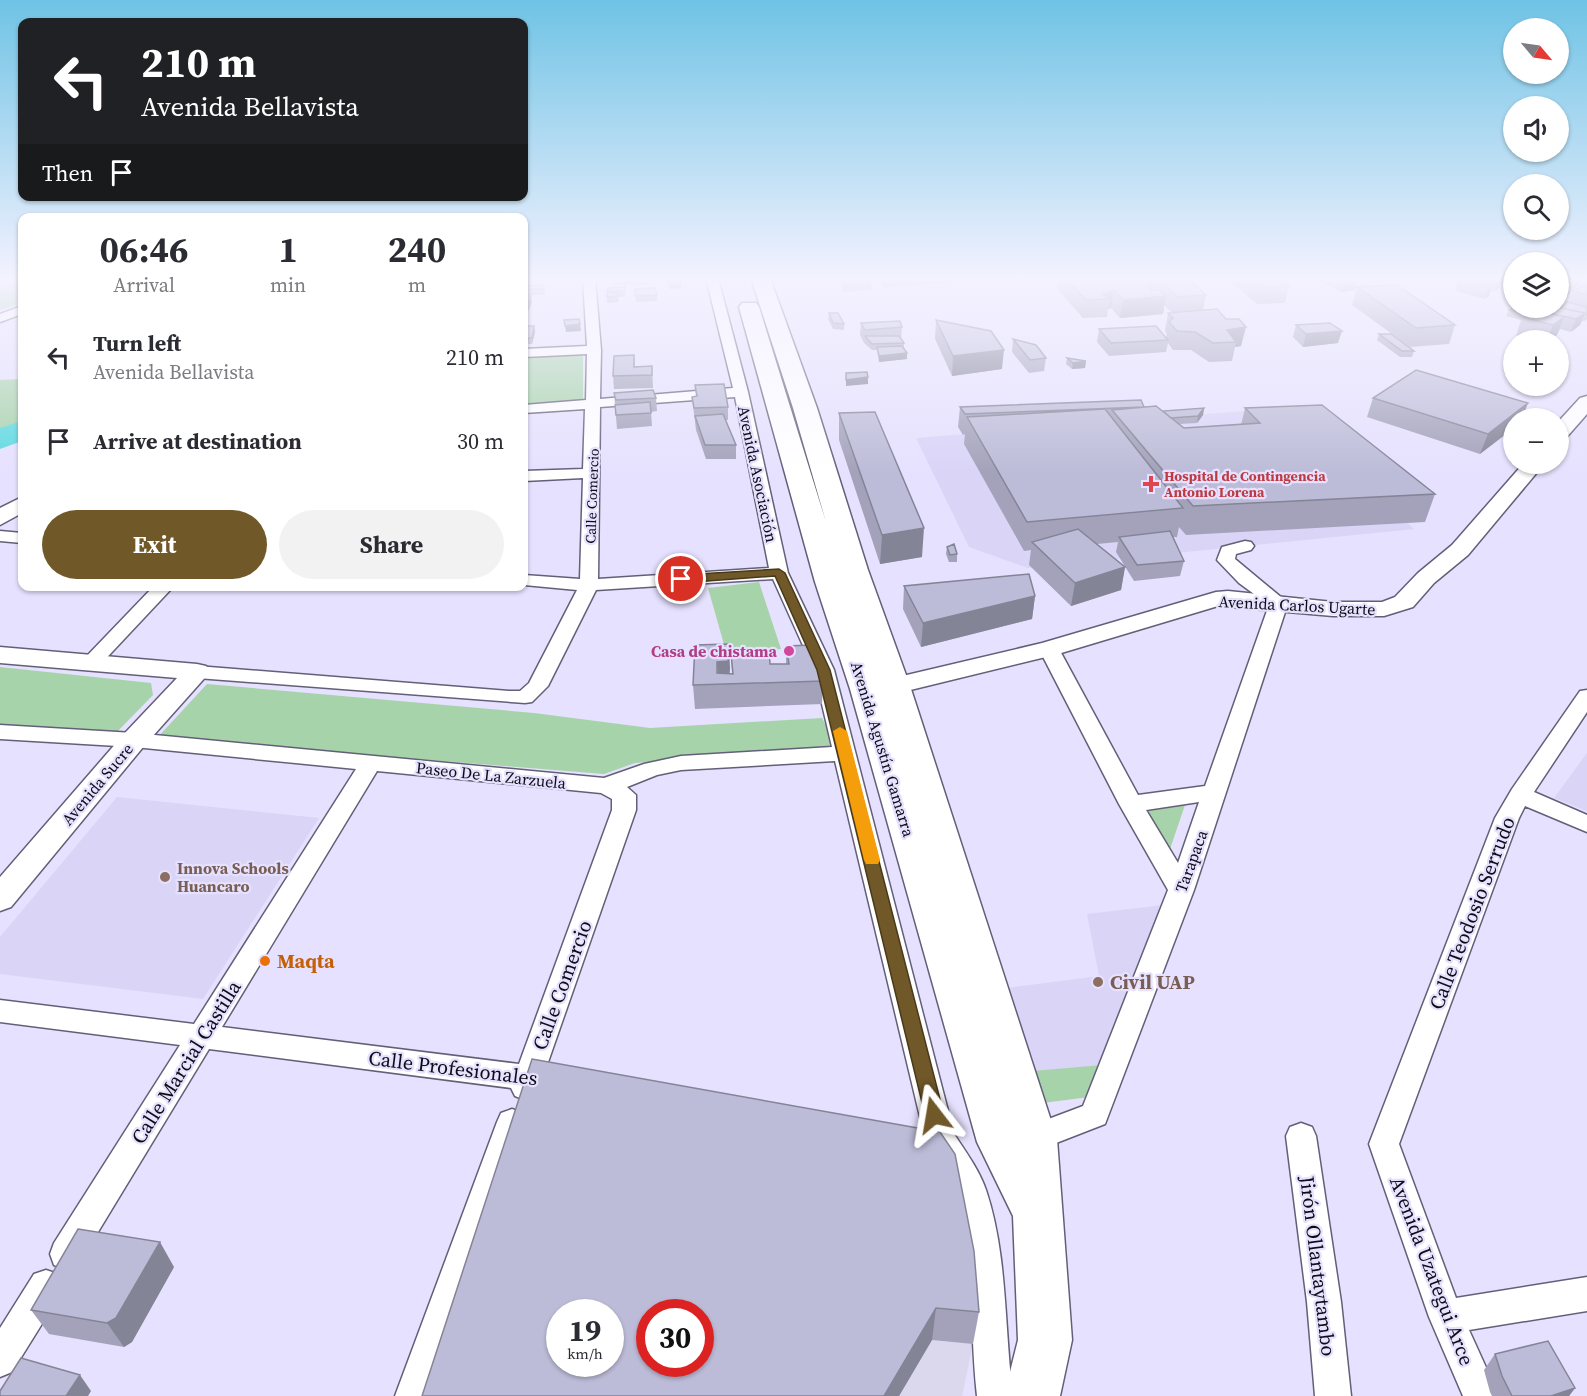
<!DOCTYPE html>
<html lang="en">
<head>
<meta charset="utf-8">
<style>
	:root { --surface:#fff; --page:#f2f2f3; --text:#2b2b33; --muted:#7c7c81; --accent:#705829 }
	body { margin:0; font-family:"Source Serif 4",serif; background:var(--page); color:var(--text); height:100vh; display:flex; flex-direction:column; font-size:22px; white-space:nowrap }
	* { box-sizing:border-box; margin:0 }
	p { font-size:20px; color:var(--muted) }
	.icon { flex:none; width:33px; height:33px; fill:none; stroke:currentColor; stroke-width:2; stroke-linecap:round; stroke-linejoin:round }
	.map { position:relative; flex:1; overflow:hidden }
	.drawer { position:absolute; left:18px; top:213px; width:510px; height:378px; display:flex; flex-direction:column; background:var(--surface); border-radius:12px; box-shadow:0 2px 4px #0004 }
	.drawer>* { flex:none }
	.guide { position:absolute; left:18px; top:18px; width:510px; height:183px; border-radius:12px; box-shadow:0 2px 4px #0004; background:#202124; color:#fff; overflow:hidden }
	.needle { width:39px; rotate:119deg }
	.fabs { position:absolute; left:1503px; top:18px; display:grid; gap:12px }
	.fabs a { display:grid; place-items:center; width:66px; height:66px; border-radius:50%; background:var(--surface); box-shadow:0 2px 4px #0004; font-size:30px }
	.speed { position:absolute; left:546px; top:1299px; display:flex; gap:12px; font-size:30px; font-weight:700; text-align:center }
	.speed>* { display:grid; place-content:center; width:78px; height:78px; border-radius:50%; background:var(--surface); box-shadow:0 2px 4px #0004; line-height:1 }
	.speed small { font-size:15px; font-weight:400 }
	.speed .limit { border:9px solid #d22; background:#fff; color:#111 }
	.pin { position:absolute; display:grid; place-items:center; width:51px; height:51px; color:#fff; margin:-26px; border:3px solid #fff; border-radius:50%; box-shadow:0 2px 6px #0007 }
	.me { position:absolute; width:66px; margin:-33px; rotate:346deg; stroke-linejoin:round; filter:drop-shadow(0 0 4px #0008) }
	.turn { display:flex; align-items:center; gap:21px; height:126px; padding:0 24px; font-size:27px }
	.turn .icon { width:78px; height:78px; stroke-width:2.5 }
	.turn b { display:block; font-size:42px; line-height:51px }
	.then { display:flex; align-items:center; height:57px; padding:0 24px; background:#0003; gap:12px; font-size:22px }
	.eta { display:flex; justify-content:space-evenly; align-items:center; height:102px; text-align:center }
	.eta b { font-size:36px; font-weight:700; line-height:42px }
	.cta { display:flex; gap:12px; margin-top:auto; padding:12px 24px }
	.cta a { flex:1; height:69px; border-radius:36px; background:var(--accent); color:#fff; font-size:24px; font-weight:700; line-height:69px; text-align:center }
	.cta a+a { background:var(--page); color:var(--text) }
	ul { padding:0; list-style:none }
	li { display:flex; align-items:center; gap:18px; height:84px; padding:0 24px }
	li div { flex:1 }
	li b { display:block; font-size:22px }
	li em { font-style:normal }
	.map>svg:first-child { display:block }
</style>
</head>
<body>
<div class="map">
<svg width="1587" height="1396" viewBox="0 0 1587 1396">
	<rect width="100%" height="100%" fill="#e6e1fe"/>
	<!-- industrial -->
	<path fill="#dbd8ee" d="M932,1340l41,4 -11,52h-63z"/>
	<!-- built -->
	<path fill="#dad4f7" d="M1282,408l132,121 -386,39 -59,-21 -53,-109z
		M1587,753v58l-33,-13z
		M117,797l202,21 -116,181 -203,-25v-37z
		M1172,904l-59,161 -81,6 -25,-83 92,-12 -12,-62z"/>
	<!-- green -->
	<path fill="#a6d3aa" d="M22,281v22l-22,7v-22z
		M524,355l59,1v44l-59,4z
		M22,379v45l-22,9v-53z
		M759,582l22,67 -54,6 -19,-67z
		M0,667l151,16 2,12 -38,39 -115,-10z
		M207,684l327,29 116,15 172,-10 15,29 -202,16 -31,11 -447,-36z
		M1185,805l-17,50 -31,-42z
		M1103,1065l-13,32 -48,6 -10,-32z"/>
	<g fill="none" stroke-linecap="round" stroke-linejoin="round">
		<!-- river -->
		<path fill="#5bd9e0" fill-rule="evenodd" d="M22,421v20l-22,8v-21z"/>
		<defs>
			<path id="minor" d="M583,278h12l6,72 -1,49 133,-11 -27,-110h12l30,114 40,181 46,97 120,464c12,18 25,36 32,56 22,66 18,138 27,206h-36c-8,-68 -1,-140 -23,-206 -6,-18 -21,-34 -29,-52l-90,-377 -154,9 -24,5 -30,12 9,8v15l-90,258 17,4 5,9 -5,9 -10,3 -16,-2 -2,5 -10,4 -10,-4 -4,-8 -302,-39 -131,216 -12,5 -12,-5 -4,-11 4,-11 126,-198 -180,-23v-22l194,24 162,-255 -222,-22 -134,-8v-14l134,8 470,45 40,-14 37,-8 151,-9 -18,-77 -41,-91 -177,11 -48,96 -16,16 -7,1 -328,-25 -7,-2 -3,-4 3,-4 7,-2 312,25h11l9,-8 48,-93 -53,-5v-10l56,4 3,-101 -59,3v-10l59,-2 2,-60 -61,4v-8l62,-5 1,-46 -63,3v-8l63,-3zM735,397l34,171 -171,11 2,-172zM377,771l224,22 11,6v11l-93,254 -297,-37z
				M22,306v8l-22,8v-8z
				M0,531l22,2v10l-22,-2z
				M1245,541l6,1 3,4 -3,4 -15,4 -1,5 53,44 -94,287 -89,234 -72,28 -11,-3 -4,-10 4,-10 61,-23 85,-216 -49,-86 -80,-155 3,-4h14l3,4 79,146 67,-9 64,-181 -30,-22 -22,-23 5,-13zM1199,802l-21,61 -32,-53z
				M154,586h20l-77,82h-14l-3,-4 3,-4z
				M1587,690v22l-53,80 53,23v17l-62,-26 -6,12 -120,326 57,154 131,-21v34l-118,19 30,66h-36l-34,-79 -60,-173 126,-326 17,-29 68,-98z
				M512,1109l11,4 4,9 -96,274h-36l102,-274 4,-9z
				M1301,1123l11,4 4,9 25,166 10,94h-36l-8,-94 -21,-166 4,-9z
				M46,1270l12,4 5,12 -5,12 -46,74 -12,5v-49l34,-54z"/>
			<path id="tertiary" d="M1587,396v18l-22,25 -7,2v-19l22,-24z
				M1523,464h21l-76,91 -34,28 -21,24 -29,9h-51l-115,-10 -160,48 -164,40 -21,2 -9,-2 -4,-6 4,-6 30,-4 148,-35 174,-51 12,-1 105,11h49l13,-5 23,-24 34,-28z
				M22,497v16l-22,12v-17z
				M0,647l197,17 9,2 4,6 -66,74 -133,161 -11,4v-34l124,-143 53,-56 -177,-15z"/>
			<path id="trunk" d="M751,278h19l47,130 51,162 42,116 147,453 15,201 -12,56h-56l14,-56 -5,-124 -36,-74 -127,-453 -35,-107 -76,-275 3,-4h14l3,4 67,215 -33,-114z"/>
		</defs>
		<!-- minor casing -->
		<use href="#minor" stroke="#635f78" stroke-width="3"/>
		<!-- tertiary casing -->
		<use href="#tertiary" stroke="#635f78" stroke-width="3"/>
		<!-- trunk casing -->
		<use href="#trunk" stroke="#635f78" stroke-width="3"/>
		<!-- minor -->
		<use href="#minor" fill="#fff" fill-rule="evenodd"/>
		<!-- tertiary -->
		<use href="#tertiary" fill="#fff" fill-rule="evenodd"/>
		<!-- trunk -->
		<use href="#trunk" fill="#fff" fill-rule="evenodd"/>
	</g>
	<!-- wall -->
	<path fill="#a3a2ba" d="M612,278h39l-1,7h-37z
		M837,278h35l-1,12 -27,2z
		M879,278h88v1l-17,2v2l-67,4 -4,-6z
		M1059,278h129l18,17 -3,15 38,36 -6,1 -3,14 -23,1 -18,-12h-18l-5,-7 -2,9 -57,4 -12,-14 2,-13 67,8 1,-3 -2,-3 3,-18h4l-8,-8 -1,9 -43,4 -9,-10 -3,1 -1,8 -24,1 -25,-28z
		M1234,278h46l9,8 -4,17 -28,1 -24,-21z
		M1314,278h45l-4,12 -14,2z
		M1461,278h53v4l-6,-1 -6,5 1,-2h-3l-1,4 -5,4 -4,-1 -1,5 -4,3 -30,-8 4,-12z
		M1558,278h23l-2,6 -6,7 -2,-1 -2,4 -9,6h-2z
		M544,285l1,6 -1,4h-20v-9z
		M1587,286v33l-2,2h-3l-2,4 -9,7 -11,-3 -3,6 -7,5h-17l-17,-4 5,-16 -15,-4 3,-6 5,-2h39l-5,3 -7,-1 -2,3h10l12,-5 8,-5 4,-12z
		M625,287v10h-7l1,5 -12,1v-6l1,-9z
		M1357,287l98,38 -6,19 -39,3 -58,-42z
		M635,289l22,6v6l-21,1z
		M524,296l8,6 -4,9h-4z
		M829,313l15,11v6l-11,-1 -5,-10z
		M936,320l66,49 -50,7 -17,-37z
		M861,323l41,4 -1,12 3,4v6l3,4v6l-28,3 -2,-12h-5l-8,-7 -4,-8z
		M1296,325l42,18 -35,4 -10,-10z
		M524,326h10l1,6 -3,12h-8z
		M1379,334l35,17 -2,6h-12l-23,-17z
		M1013,339l33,19 -2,13 -15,2 -17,-21z
		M634,355l1,11h17l1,22 -39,1 -1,-13z
		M1067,358l19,3 -1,7 -13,1 -6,-5z
		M695,385l33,22v13h-2l10,25v14h-30l-10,-29 -4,-33 4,-1z
		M614,393l42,5 1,13 -6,1 1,14 -35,3z
		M1373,398l155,5 -6,15h-8l-34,36 -113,-37z
		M960,407h184l19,4 41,-3 -1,7 -6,8 -18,1 5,4 57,-3 4,-17 190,86 -10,28 -239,13 -7,-8 -2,10h-4l11,24 -4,15 -46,5 -18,-29 2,-10 -21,2 28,23 -4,23 -50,16 -42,-41 2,-15 -7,1 -60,-107 1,-10 -2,1 -5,-8z
		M839,413l83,144 -42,7 -41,-124z
		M947,547l10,7v8h-8l-3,-8z
		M904,586l131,10 -3,23 -111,28 -18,-38z
		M786,646l37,35 -1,23 -127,5 -2,-24 37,-17 -1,5h3l-1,-20 39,11h16z
		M532,1059l447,253 -6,32 -41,-4 -33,56h-477z
		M174,1267l-42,75 -8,5 -75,-13 -18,-24z
		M1495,1354l80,34 -6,8h-77l-2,-4 -6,-22z"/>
	<!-- shaded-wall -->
	<path fill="#848497" d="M950,278h17v1l-17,2v2z
		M1359,278l-4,12 -14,2 3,-12z
		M1501,278h1l-3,10 -5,4 4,-12z
		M1505,278h4l-1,3 -6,5z
		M1581,278l-2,6 -6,7 2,-6z
		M681,282v6l-12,1 -1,-6z
		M1493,284l-4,12 -4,3 4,-12z
		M1572,288l-3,6 -9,6 3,-6z
		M1114,290l-3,18 -3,1 2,-10 -7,-5z
		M531,296l1,6 -4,9 -1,-6z
		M1166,296l-3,18 -43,4 3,-18z
		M1585,313l-5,12 -9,7 5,-13z
		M1564,317l-7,18 -7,5h-3l6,-15z
		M580,324l1,7 -15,1 -1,-6z
		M534,326l1,6 -3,12v-6z
		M1246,327l-5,19 -6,1 1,-5 -9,-12z
		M1342,331l-4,12 -35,4 3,-13z
		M1004,350l-2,19 -50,7 1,-20z
		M907,353v6l-28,3v-6z
		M1086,361l-1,7 -13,1 1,-6z
		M868,377v7l-22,2v-6z
		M1528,403l-6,15h-8v10l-34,26 8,-20z
		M1204,408l-1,7 -6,8 1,-7z
		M924,528l-2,29 -42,7 2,-29z
		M1125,567l-4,23 -50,16 4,-23z
		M1035,596l-3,23 -111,28 2,-24z
		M729,644l1,24 -1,16h-11l-1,-22z
		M160,1242l14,25 -42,75 -8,5 -17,-24z
		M936,1308l-4,32 -33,56h-15z
		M80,1375l11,16 -3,5h-22z
		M1575,1388l-6,8h-18z"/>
	<!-- building -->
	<path fill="#bdbcd8" stroke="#848497" stroke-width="1.5" fill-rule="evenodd" d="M1065,278h79l7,12h9l6,6 -43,4 -9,-10 -11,4 7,5 -24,1z
		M1158,278h30l18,17 -29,2z
		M1251,278h29l9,8h-28z
		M1339,278h20l-15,2z
		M1461,278h27l-5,3 10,3 -4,3 -30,-8z
		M1488,278h13l-3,2z
		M1558,278h23l-6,7 -17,-4z
		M680,279l1,3 -13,1 -1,-3z
		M544,285l-1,4h-19v-3z
		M1397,285l58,40 -39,3 -59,-41z
		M1558,285l14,3 -9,6 -5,-1z
		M1584,285l3,1v9l-14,-4z
		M625,287v4h-18l1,-3z
		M655,288l2,7 -22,1v-7z
		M608,292l10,1v3l-11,1z
		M524,296h7l-4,9h-3z
		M1567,302l20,5v8l-3,-1 1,-1 -24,-5z
		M1514,307l21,1 6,1 -5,5 -6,1 -21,-5z
		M1558,307l27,6 -9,6 -27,-6 6,-5z
		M1217,309l9,10h13l7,8 -19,3 9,12 -23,1 -18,-11 -18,-1 -8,-9 4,-4 -5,-5z
		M1544,312l20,5 -11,8 -31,-8z
		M829,313h9l6,11 -11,-1z
		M579,319l1,5 -15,2 -1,-6z
		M936,320l55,11 13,19 -51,6z
		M900,321l2,6 -37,3 -4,-7z
		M1330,323l12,8 -36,3 -10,-9z
		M524,326h10l-2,12h-8z
		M1156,326l12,14 -57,3 -12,-14z
		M1379,334h12l23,17h-12z
		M865,336h34l5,7 -32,1z
		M1013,339l23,6 10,13 -16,2z
		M902,346l5,7 -28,3 -2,-9z
		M634,355v12l18,-1v9l-39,1 1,-20z
		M1067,358l19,3 -13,2z
		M1416,370l112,33 -40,31 -115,-36z
		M867,372l1,5 -22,3v-7z
		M724,384l4,23 -34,1 -2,-11 5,-1 -2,-11z
		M653,390l3,8 -40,2 -2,-7z
		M1141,400l3,7 -179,7 -5,-7z
		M650,402l1,11 -35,2 -1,-10z
		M1322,405l113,89 -242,12 -81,-96 44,-4 28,22 76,-5 -15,-15z
		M1204,408l-6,8 -27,2 -8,-7z
		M1105,409l78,99 -156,14 -60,-105z
		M875,412l49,116 -42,7 -43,-122z
		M723,414l13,31h-31l-10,-29z
		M1078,529l47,38 -50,16 -43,-41z
		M1170,531l14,30 -47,4 -18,-28z
		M954,544l3,10 -7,1 -3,-8z
		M1029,574l6,22 -112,27 -19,-37z
		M729,644l-1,17 -11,1v11l16,1 -2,-21 38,-3 1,14h19l-3,-18 27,-1 10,36 -130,4 2,-40z
		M532,1059l408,73 15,22 19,97 5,61 -43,-4 -52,88h-462zM560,1312h50v52h-50zM650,1312h50v52h-50z
		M78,1229l82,13 -44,76 -9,5 -76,-13z
		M1548,1341l27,47 -24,8h-39l-10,-20 -7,-22z
		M21,1358l59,17 -14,21h-66v-5z"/>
	<!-- sky -->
	<linearGradient id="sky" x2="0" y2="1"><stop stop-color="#6fc3e5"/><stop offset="0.59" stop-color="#f4f2ff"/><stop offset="1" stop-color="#f4f2ff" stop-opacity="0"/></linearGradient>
	<rect width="1587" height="473" fill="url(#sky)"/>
	<!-- route -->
	<path fill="#705829" stroke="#49391b" stroke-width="1.5" d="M779,569l6,4 45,97 114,445 -3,6 -7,3 -7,-3 -2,-6 -108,-445 -42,-94 -94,7 -6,-4 6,-4z"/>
	<!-- slow -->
	<path fill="#f59e0b" d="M840,727l7,4 33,129 -2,4h-12l-2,-4 -31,-129z"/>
	<!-- markers -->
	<path fill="#e0444e" stroke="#e6e1fe" stroke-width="2" d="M1148 475h6v6h6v6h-6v6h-6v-6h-6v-6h6z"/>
	<circle fill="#d1479c" stroke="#e6e1fe" stroke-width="2" cx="789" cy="651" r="6"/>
	<g fill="#8d6e63" stroke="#e6e1fe" stroke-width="2">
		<circle cx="165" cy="877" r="6"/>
		<circle cx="1098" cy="982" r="6"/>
	</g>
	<circle fill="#e8710a" stroke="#e6e1fe" stroke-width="2" cx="265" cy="961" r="6"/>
	<g text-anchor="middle" stroke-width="4.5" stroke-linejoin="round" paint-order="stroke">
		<!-- far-health labels -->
		<g font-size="14" font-weight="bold" fill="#be3a42" stroke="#e6e1fe" text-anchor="start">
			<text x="1164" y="481">Hospital de Contingencia<tspan x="1164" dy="16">Antonio Lorena</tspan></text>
		</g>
		<!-- far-street labels -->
		<g font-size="14" fill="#0e0c15" stroke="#e6e1fe">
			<text transform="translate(592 496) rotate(-88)" y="5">Calle Comercio</text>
		</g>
		<!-- street labels -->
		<g font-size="16" fill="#0e0c15" stroke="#e6e1fe">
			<text transform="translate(758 474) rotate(78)" y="6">Avenida Asociación</text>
			<text transform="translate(1297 605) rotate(3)" y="6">Avenida Carlos Ugarte</text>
			<text transform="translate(883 749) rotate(73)" y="6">Avenida Agustín Gamarra</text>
			<text transform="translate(491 775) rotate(6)" y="6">Paseo De La Zarzuela</text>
			<text transform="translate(97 784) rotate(-50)" y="6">Avenida Sucre</text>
			<text transform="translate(1191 861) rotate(-70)" y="6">Tarapaca</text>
		</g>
		<!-- hotel labels -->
		<g font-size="16" font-weight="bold" fill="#b23c85" stroke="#e6e1fe" text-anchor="end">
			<text x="777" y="657">Casa de chistama</text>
		</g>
		<!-- education labels -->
		<g font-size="16" font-weight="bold" fill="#785e54" stroke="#e6e1fe" text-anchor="start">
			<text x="177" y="874">Innova Schools<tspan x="177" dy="18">Huancaro</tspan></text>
		</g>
		<!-- near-street labels -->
		<g font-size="20" fill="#0e0c15" stroke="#e6e1fe">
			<text transform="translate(1472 913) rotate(-69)" y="7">Calle Teodosio Serrudo</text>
			<text transform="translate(562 985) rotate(-70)" y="7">Calle Comercio</text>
			<text transform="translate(186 1062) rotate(-58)" y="7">Calle Marcial Castilla</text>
			<text transform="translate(453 1068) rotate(7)" y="7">Calle Profesionales</text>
			<text transform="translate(1318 1266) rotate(83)" y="7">Jirón Ollantaytambo</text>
			<text transform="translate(1432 1271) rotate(69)" y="7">Avenida Uzategui Arce</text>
		</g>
		<!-- near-food labels -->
		<g font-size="20" font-weight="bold" fill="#c56008" stroke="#e6e1fe" text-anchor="start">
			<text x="277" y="968">Maqta</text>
		</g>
		<!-- near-education labels -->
		<g font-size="20" font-weight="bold" fill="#785e54" stroke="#e6e1fe" text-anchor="start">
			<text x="1110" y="989">Civil UAP</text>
		</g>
	</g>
</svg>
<div class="fabs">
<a><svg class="needle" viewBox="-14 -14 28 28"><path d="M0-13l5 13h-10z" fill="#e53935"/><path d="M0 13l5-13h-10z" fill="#7c7c81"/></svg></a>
<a><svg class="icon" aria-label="sound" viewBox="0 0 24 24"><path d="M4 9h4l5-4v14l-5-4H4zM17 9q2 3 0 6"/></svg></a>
<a><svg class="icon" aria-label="search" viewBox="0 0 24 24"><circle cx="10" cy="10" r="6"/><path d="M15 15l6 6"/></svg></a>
<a><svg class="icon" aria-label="layers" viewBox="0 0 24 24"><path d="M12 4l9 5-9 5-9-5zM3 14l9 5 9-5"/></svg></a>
<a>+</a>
<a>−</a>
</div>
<div class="speed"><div>19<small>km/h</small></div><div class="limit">30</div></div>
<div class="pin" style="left:681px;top:579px;background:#d93025"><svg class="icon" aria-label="arrive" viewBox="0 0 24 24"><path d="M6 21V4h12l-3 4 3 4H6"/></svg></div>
<svg class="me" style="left:934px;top:1115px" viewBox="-20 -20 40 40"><path d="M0-17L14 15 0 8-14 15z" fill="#705829" stroke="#fff" stroke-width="4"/></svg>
<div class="guide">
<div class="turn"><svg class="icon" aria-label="left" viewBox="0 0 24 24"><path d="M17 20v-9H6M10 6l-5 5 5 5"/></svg><div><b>210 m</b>Avenida Bellavista</div></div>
<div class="then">Then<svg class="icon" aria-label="arrive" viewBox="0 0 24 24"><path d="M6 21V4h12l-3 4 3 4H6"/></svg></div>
</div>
<section class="drawer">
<div class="eta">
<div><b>06:46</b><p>Arrival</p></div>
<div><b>1</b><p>min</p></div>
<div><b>240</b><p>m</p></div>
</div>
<ul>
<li><svg class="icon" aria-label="left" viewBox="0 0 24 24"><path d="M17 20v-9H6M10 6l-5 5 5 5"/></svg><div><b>Turn left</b><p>Avenida Bellavista</p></div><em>210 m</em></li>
<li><svg class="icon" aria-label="arrive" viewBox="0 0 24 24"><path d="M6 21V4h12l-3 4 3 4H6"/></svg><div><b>Arrive at destination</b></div><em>30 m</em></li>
</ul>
<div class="cta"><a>Exit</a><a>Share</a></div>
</section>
</div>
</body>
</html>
